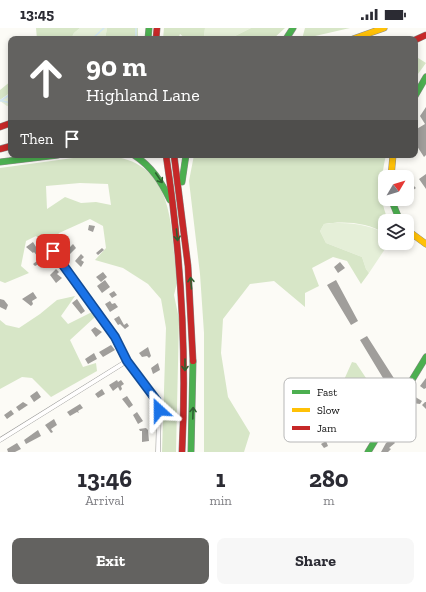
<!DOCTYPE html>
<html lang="en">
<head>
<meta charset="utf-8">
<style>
	:root { --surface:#fff; --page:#f7f7f7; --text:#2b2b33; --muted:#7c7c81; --accent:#636260 }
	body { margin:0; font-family:"Zilla Slab",serif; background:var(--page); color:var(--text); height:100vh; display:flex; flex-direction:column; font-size:15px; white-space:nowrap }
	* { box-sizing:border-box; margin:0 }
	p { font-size:13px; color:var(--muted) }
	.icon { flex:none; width:22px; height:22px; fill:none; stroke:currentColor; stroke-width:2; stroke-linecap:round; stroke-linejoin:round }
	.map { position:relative; height:424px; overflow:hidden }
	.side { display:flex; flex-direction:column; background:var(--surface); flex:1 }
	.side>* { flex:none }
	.hud { position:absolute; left:8px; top:8px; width:410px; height:122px; border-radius:8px; box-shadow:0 2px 6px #0003; background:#636260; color:#fff; overflow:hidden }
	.needle { width:26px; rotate:52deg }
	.controls { position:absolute; left:378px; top:142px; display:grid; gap:8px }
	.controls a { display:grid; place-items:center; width:36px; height:36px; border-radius:8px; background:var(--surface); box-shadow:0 2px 6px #0003; font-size:20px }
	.pin { position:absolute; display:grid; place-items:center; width:34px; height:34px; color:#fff; margin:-17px; border-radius:8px; box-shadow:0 2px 6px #0006 }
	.me { position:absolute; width:44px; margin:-22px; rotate:336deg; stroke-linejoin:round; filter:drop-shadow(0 0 3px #0008) }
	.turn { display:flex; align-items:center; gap:14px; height:84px; padding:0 12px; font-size:18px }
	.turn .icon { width:52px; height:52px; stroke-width:2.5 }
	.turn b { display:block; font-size:28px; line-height:34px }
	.then { display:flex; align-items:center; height:38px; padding:0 12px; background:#0003; gap:8px; font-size:15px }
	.eta { display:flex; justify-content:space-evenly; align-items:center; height:68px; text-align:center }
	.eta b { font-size:24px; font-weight:700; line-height:28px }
	.button { display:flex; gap:8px; margin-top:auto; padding:8px 12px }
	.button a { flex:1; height:46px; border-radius:8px; background:var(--accent); color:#fff; font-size:16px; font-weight:700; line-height:46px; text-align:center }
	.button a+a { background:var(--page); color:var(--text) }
	.status { display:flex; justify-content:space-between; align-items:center; height:28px; padding:0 20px; background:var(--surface); direction:ltr }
	.status svg { height:11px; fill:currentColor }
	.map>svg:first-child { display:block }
</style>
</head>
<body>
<div class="status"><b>13:45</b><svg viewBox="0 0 49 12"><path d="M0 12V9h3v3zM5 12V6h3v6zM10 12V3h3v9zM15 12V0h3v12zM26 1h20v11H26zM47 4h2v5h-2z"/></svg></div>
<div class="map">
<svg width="426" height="424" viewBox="0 0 426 424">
	<rect width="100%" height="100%" fill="#fcfbf6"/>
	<!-- green -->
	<path fill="#e5efd8" d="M80,0h27l-2,11h-34l3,-6z
		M205,0h46l-22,11h-39l14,-3z
		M11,64v13l-4,1 -7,-5z
		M333,195c17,0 37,1 52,11v9h4l-20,30 -3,-4 -4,-12 -36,-14 -6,-12 4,-7z"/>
	<!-- forest -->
	<path fill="#d7e6c7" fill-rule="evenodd" d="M36,0h44l-6,5 -3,6h-34z
		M107,0h31v11h-33z
		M164,0h41l-1,8 -18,3 -6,-5 -2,5h-15z
		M251,0h34l-12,11h-44z
		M305,0h45l-48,11z
		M415,28l11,7 -11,15z
		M11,53v11l-11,8v-10z
		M95,127c82,0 75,68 82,128l-3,12 5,24 -3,133h-14l4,-124 -5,-29 -13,-15 -25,-16 -28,-8 11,-12 -3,-22 -13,-7 -31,14 -10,15 -13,-12 -10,5 -5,25 8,7 -24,10 -5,-2v-113zM80,155l28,1 3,21 -15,-3 -15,1 -16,-6 -18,12 -1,-23z
		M194,127h192c-5,22 -8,46 3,66h-4v13c-17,-12 -42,-13 -61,-10l-4,7 6,12 36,14 4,12 3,4 -8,11 -14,-23 -14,-4 -21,11 7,18 -14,7v14l-31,-26 -24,3 -27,35 -2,34 7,44 22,36 -6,19h-40v-119l-4,-59 -11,-93z
		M75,268l-14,20 7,8 24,-12 3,5 -25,23 13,27 13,-4 1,8 -46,26 -19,-19 -10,-1 -22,12v-69l6,5 13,3 21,-14 17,-14z
		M352,334l4,1 24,36 7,7 -13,23 -22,6 -20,-7 -4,-24 7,-15 8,-7z"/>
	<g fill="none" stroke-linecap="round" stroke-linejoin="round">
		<!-- stream -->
		<path stroke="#d1e6f2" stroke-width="1.5" d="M136,0v11
			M92,11l12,-11
			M0,73l11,-7
			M2,73l9,2"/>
	</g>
	<!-- building -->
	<path fill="#a09e9b" d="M426,79v48l-2,2 -9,-14v-13l10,-6 -5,-8z
		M426,146v15l-7,-10z
		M413,157l3,3 -7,5 -2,-3z
		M89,197l6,1 -2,6 -5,-2z
		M66,211l4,8 3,-3 3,4 -6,6 -8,-8 2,-2 -2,-2z
		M33,214l8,13 -3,2 -4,-5 -1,1 -7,-6z
		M102,220l2,2 -6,5 -2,-2z
		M81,226l3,3 -3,3 3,2 -3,5 -6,-6z
		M37,233l2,3 -4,2 -2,-2z
		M340,234l5,6 -7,5 -4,-6z
		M56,241l3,3 -2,2 5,4 -6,5 -6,-8z
		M103,244l4,5 -6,5 -5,-5z
		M105,252l5,7 -8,6 -5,-7z
		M336,252l22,41 -7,4 -24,-40z
		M114,263l3,4 -5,3 -3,-4z
		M33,264l4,6 -5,3 1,3 -2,2 -9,-7z
		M0,271l4,1 4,5 -2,5 -6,-3z
		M77,271l8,12 -4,3 -9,-11z
		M110,273l2,3 3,-1 3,4 -8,5 -5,-8z
		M119,288l5,9 3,-2 2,3 -4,3 -5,-5 -2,1 -4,-6z
		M95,299l7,5 -6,5 -5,-7z
		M367,308l30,47 -8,5 -29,-48z
		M111,317l4,5 -12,7 -4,-5z
		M148,319l3,9 -2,2 -2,-2 -5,1 -3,-4z
		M94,325l3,6 -9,5 -3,-5z
		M158,335l2,7 -7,4 -2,-6z
		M426,350v10l-2,1 -4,-3z
		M117,352l1,2 3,-2 3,4 -3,2 1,3 -2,2 -2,-4 -5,4 -4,-6z
		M102,361l3,5 -7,4 -3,-4z
		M37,363l4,6 -7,5 -4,-6z
		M412,367l10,6 -2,3 -8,-1 -2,-5z
		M127,368l6,9 -4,3 -7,-9z
		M23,374l5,3 -9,6 -3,-4z
		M425,374h1v7l-4,-4z
		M80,376l3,4 -5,3 1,2 -2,-1 -7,4 -3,-4z
		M11,382l3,4 -7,5 -3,-4z
		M137,384l6,9 -5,3 -5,-9z
		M54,391l3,6 -6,4 2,3 -2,1 -6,-8z
		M146,400l2,2 1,11 -7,1v-11h-2l-1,-2z
		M38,402l3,6 -15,8 -2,-4z
		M392,411l3,4 -6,5 2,1 -3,3h-7l5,-9z
		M326,413l2,5 -4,2 -3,-4z
		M17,415l4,6 -6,3h-7l-1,-3z"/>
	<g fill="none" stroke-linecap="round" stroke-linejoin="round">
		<defs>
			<path id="street" d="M53,223l44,59 22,34 8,17 30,40 2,9 -1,42
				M0,412l127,-79"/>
			<path id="fast" d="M148,11l1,-11
				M286,11l7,-11
				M415,68l11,-19
				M134,127c18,12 27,26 36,45
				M0,134l58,-7
				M182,154l4,-27
				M391,171l9,22
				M191,424l2,-91
				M368,424l58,-95"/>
			<path id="slow" d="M353,11l31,-11
				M391,149l2,-22
				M407,202l19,14"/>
			<path id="jam" d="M156,11l1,-11
				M415,12l11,-5
				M0,99l11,-4
				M0,121l11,-3
				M166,127c15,99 21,197 16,297
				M174,127l14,111 5,95"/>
		</defs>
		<!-- street casing -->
		<use href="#street" stroke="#969694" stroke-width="5"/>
		<!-- fast casing -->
		<use href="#fast" stroke="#8d8c8a" stroke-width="7"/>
		<!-- slow casing -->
		<use href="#slow" stroke="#8d8c8a" stroke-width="7"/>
		<!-- jam casing -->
		<use href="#jam" stroke="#8d8c8a" stroke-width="7"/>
		<!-- street -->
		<use href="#street" stroke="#fffefe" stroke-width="4"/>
		<!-- fast -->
		<use href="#fast" stroke="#4caf50" stroke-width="6"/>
		<!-- slow -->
		<use href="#slow" stroke="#ffc107" stroke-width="6"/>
		<!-- jam -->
		<use href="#jam" stroke="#c62828" stroke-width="6"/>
	</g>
	<!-- one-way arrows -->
	<defs><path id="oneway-shaft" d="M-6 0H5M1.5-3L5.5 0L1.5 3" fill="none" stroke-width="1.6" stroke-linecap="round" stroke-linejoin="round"/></defs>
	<g stroke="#2e6030">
		<use href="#oneway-shaft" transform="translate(159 150) rotate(56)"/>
		<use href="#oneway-shaft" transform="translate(177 207) rotate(84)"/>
		<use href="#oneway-shaft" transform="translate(191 255) rotate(-94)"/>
		<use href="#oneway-shaft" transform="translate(185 337) rotate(90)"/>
		<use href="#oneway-shaft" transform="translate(193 385) rotate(-88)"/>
	</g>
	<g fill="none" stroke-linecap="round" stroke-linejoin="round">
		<defs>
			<path id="route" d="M53,223l62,86 12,24 30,40 2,9"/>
		</defs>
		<!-- route casing -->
		<use href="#route" stroke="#114b97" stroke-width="10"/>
		<!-- route -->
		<use href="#route" stroke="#1a73e8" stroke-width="7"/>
	</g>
	<!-- legend -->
	<rect x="284" y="350" width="132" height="64" rx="6" fill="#fff" stroke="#b7b7b7" stroke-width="1"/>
	<rect x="292" y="362" width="18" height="4" fill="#4caf50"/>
	<rect x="292" y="380" width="18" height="4" fill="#ffc107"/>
	<rect x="292" y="398" width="18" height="4" fill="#c62828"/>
	<g font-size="11" fill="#101010">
		<text x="317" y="368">Fast</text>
		<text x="317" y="386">Slow</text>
		<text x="317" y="404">Jam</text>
	</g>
</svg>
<div class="controls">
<a><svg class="needle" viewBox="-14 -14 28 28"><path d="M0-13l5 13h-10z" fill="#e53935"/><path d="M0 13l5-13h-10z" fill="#7c7c81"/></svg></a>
<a><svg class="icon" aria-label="layers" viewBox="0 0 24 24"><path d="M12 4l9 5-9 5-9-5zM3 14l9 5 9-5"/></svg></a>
</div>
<div class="pin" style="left:53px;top:223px;background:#d93025"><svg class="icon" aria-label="arrive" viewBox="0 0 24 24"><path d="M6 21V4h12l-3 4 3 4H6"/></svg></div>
<svg class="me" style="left:159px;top:382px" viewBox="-20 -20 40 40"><path d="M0-17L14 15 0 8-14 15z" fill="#1a73e8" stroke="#fff" stroke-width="4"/></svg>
<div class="hud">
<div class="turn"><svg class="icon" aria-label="ahead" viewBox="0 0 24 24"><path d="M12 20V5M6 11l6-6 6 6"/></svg><div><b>90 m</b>Highland Lane</div></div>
<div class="then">Then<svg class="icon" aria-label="arrive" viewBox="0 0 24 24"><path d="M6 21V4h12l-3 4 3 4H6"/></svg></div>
</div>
</div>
<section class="side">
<div class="eta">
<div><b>13:46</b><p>Arrival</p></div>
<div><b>1</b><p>min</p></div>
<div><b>280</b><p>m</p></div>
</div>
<div class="button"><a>Exit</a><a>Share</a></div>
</section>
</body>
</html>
